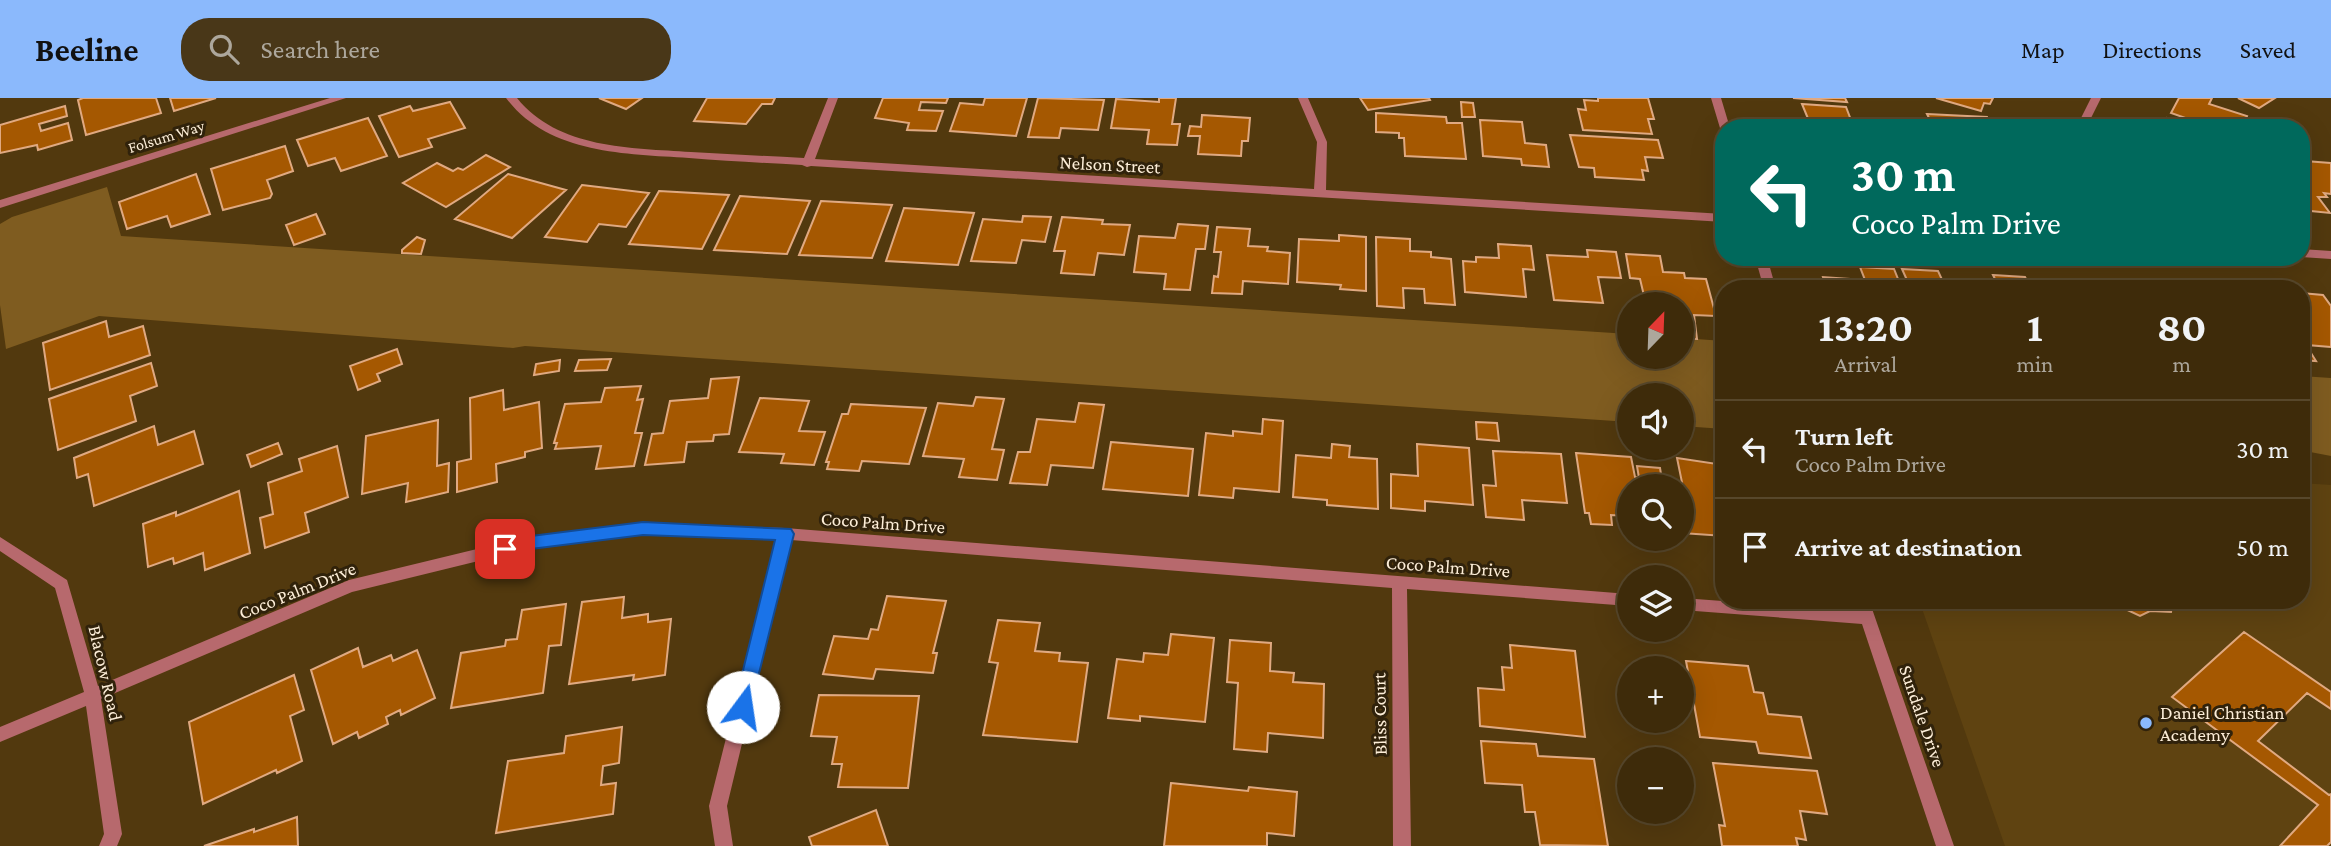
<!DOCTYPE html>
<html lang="en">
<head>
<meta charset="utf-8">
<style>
	:root { --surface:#3e2b0a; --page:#493718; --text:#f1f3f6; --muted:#ada79c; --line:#57472b; --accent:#8bb9fc }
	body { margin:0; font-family:"Crimson Pro",serif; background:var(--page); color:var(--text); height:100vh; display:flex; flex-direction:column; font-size:26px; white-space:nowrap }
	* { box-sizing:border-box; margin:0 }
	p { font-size:23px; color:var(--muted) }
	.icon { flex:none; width:38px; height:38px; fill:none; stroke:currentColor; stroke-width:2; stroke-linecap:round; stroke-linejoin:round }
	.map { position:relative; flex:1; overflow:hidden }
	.panel { position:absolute; left:1715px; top:182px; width:595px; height:329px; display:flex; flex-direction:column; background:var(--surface); border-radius:28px; box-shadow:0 7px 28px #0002,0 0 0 2px var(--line) }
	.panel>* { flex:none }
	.banner { position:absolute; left:1715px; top:21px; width:595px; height:147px; border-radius:28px; box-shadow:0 7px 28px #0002,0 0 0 2px var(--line); background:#00695c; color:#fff; overflow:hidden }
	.needle { width:46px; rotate:23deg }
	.controls { position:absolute; left:1617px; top:194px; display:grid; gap:14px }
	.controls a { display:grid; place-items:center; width:77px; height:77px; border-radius:50%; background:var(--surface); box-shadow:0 7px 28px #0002,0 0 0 2px var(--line); font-size:35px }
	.pin { position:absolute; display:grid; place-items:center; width:60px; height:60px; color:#fff; margin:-30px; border-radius:14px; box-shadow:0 4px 10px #0006 }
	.me { position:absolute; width:77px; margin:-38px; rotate:14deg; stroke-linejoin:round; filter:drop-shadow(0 0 5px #0008) }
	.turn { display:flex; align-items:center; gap:24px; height:147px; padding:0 21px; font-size:32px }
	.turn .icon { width:91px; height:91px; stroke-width:2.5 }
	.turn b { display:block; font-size:49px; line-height:60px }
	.eta { display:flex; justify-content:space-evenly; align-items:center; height:119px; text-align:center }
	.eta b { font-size:42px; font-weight:700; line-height:49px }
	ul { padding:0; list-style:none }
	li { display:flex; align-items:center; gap:21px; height:98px; padding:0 21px; border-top:2px solid var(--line) }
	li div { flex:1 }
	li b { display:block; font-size:26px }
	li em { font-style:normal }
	header { display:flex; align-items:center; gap:42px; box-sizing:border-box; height:98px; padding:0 35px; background:var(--accent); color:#111 }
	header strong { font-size:33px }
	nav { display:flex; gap:38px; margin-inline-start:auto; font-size:24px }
	.search { width:490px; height:63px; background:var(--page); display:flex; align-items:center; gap:18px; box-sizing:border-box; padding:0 24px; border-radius:28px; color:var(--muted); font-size:26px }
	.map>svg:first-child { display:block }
</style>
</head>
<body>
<header>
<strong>Beeline</strong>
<div class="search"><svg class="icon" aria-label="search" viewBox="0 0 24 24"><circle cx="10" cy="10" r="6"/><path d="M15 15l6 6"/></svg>Search here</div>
<nav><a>Map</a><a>Directions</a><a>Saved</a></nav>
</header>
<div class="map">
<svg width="2331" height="748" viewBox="0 0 2331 748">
	<rect width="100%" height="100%" fill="#52390e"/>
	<!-- built -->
	<path fill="#5f4311" d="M2301,385l30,2v361h-326l-86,-246h382z"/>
	<!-- green -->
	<path fill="#7f5c20" d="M107,89l14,49 1508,98v23h53v-19l42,3v88l-42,-3v-30h-53v26l-1104,-76 -12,2 -414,-32 -93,33 -6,-44v-81l12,-7z
		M2301,278l30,2v78l-26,-5 -4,-5z"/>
	<!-- building -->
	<path fill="#a55801" stroke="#e0a981" stroke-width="2" d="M83,0h73l5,15 -75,22 -8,-35z
		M170,0h46l-42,13z
		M599,0h43l-16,11z
		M707,0h68l-3,6h-10l-16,20 -52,-3z
		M883,0h65l-2,5 -25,-1 -2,8 24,1 -7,20 -29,-1 2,-7 -34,-5z
		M985,0h42l-11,38 -66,-5 10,-28 23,2z
		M1038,0l66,2 -6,30 -37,-2 -2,10 -31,-1z
		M1159,0h17l-4,26h8l-3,21 -30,-1 2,-14 -38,-2 5,-29 43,3z
		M1360,0h69l1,2 -62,10z
		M1598,0h50l6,21h-6l4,15 -69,-4 -5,-21 8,1 -2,-10 14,1z
		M1793,0h52l2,4z
		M1936,0h57l-3,6 -6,-1 -3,8z
		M2179,0h33l-3,6 38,12 -5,12h-28l-43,-15z
		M2238,0h37l-16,10z
		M450,4l15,26 -37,11 4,8 -33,10 -20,-41 31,-10 3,5z
		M1461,4l12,1 2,14h-13z
		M1802,6l44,3 8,21h-72l-1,-4 24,1 -2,-5 6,1z
		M65,8l2,10 -28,8 2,7 27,-8 4,17 -34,10 -1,-5 -37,8v-28z
		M1376,15l70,4 1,6h15l4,36 -61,-3 -1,-18h-5v-5l-23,-1z
		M1927,16l60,3 5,11h-58z
		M1202,17l48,3 -2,23h-6l-1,15 -43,-2 2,-18h-12l2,-10 11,1z
		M368,20l19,38 -46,15 -6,-13 -27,8 -11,-26z
		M2167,20l28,10h-33z
		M1480,22l42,2 3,21 21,2 3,22 -27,-2 -1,-6 -38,-3z
		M1570,37l88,5 5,18 -18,-1 3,14 -6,-1 2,10 -49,-3 -1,-9 -15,-1z
		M285,48l8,25 -26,9 5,14 -2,4 -47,12 -12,-41z
		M486,57l24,12 -64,40 -43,-24 34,-20 16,8 5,-3 5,2z
		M2301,59l4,4 26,2v31l-7,-1 3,4h-9l12,16 -29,-3z
		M196,76l14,40 -39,13 -4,-11 -40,13 -8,-27z
		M508,76l58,16 -54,48 -57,-19z
		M582,87l67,8 -23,34 -27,-3 -12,18 -42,-5z
		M659,93l70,4 -27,54 -73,-5z
		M740,98l70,5 -23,53 -73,-4z
		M821,103l71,4 -20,53 -73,-3z
		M904,110l70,5 -16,52 -72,-4z
		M316,116l9,20 -31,11 -8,-20z
		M1023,118l28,1 -6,25 -23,-2 -6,23 -45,-2 12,-42 39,3z
		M1062,119l41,3 -1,4 28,1 -6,30 -26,-2 -4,22 -33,-2 4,-22h-11z
		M1178,126l30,2 -3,23h-9l-6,41 -26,-1 2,-15 -32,-2 5,-36 36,2z
		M1217,129l33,2 -2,17 20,1 -1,4 23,2 -2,31 -45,-3 -1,13 -30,-1 2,-17 4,1 3,-25h-7z
		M1339,137l27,2v54l-26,-2 1,-4 -44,-3 2,-43 40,2z
		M417,139l8,3 -4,14 -19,-1v-3z
		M1376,139l34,2v12l21,1v5l20,2 4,46 -30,-2 -1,-14 -21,-1 1,20 -27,-2z
		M1498,146l33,2 3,24 -11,-1 3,28 -61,-5 -2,-31 13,1v-5l23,1z
		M1587,152l29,2 5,26 -23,-1 5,26 -49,-3 -7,-45 41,2z
		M1626,156l34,2 3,16 21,1 1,5 21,1 10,37 -22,-1 3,24 -15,-1v-34h-36l-6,-25 -10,-1z
		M1860,169l34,2 8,20h-75l-4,-12 42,3z
		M1902,171l36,2 6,13 22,1 1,4h-56z
		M1993,177l32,2 6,12h-31z
		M2119,185l36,3 2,3h-35z
		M2301,195l22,2 8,11v41l-25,-2 10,16 -15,-1z
		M106,223l3,16 34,-11 7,29 -100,35 -7,-47z
		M397,251l5,15 -25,10 3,7 -22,9 -8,-24z
		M611,261l-4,11 -32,1 4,-11z
		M560,262l-1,11 -25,4 2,-11z
		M151,265l6,23 -27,10 6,25 -78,29 -9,-51z
		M739,279l-10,57 -15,1 -1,6 -26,1 -3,20 -39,3 7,-31 11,-1 7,-32 38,-3 3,-19z
		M641,288l-4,14 6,-1 -8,34h7l-8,33 -38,3 5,-23 -46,3 2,-6h-3l11,-39 36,-2 4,-14z
		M503,292l1,20 35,-8 3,46 -17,4v5l-29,7 1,18 -40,10v-30l14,-3 -1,-61z
		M976,299l28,2 -12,50 12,1 -7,30 -38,-3 5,-18 -41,-3 15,-53 35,3z
		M760,300l49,3 -10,30 26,1 -11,33 -33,-2 3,-9 -45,-2z
		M1079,305l25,2 -11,63 -42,-3 -4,20 -37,-2 8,-31h12l7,-33 38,3z
		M851,306l75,4 -17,56 -47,-3 -3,10 -32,-2 2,-7h-3l16,-48h6z
		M1263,321l20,2 -4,71 -45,-4 -1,10 -34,-3 7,-62 27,3v-5l29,3z
		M438,322l-1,46 12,-3 -1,29 -42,10 2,-19 -46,11 4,-58z
		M1476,324l21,1 2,18 -22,-2z
		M154,328l4,19 36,-14 9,33 -109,42 -6,-32 -11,4 -3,-20z
		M1111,344l82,7 -5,47 -85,-7z
		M278,345l4,11 -31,13 -4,-12z
		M1332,346l18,2 -1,11 28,2 1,50 -51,-4v-5l-34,-3 3,-42 35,3z
		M1417,346l52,4 4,57 -48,-4v10l-34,-3v-34l27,2z
		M337,348l11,51 -43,16 4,19 -44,16 -5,-30 13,-4 -5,-31 34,-12 -3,-12z
		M1493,353l68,3 6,49 -45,-3 2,20 -38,-3 -3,-32 13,1z
		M1576,355l55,4 4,20 4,1 -2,-12 23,2 3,18h-34v30l-18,-1 1,10 -21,-1 -2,-11h-4z
		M1677,360l47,7v46h-6l6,25 -42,-3v-36h3z
		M239,393l11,62 -45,17 -2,-17 -29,11 -1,-6 -25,9 -5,-43 33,-12v4z
		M887,498l59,5 -13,52h4l-4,20 -57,-4 -3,10 -50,-5 11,-38 34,3 3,-10 7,1z
		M624,499l-2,21 26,-4v8l23,-3 -6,56 -32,5 1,-5 -65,9 13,-82z
		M2106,502h67l-2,12 -21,-1 -10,5z
		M566,506l-5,41 -12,1 -6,47 -92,15 10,-55 44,-7 1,-6 11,-1 5,-29z
		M998,522l42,3 -5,28 25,2 -1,8 29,2 -11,79 -94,-7 15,-72 -9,-1z
		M2244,534l87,60v17l-24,-16 -49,48 71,54 2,-1v48l-4,4h-47l38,-41 -146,-108z
		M1171,536l43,4 -9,84 -65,-6v5l-32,-3 9,-59 26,3 1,-9 24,2z
		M1230,542l41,3 -1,28 24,2 -1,9 31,2 -1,54 -55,-5 -1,19 -33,-3 4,-66 -11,-1z
		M1510,547l65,6 10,86 -105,-11 -2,-38 26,2 -2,-23 10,1z
		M358,550l5,19 28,-12 2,6 24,-11 18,48 -34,17 -1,-5 -14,7 2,7 -29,14 -2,-6 -24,12 -22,-74z
		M1686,563l62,5 6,26 9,1 5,21 33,3 10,41 -52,-5 -3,-11 -56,-5z
		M294,577l10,35 -14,6 12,45 -25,12 -1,-3 -73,34 -14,-82z
		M819,597l100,1 -11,92 -70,-1 4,-23h-10l5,-27 -26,-1z
		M622,629l-3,36 -16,3 -2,19 15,-2 -3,31 -117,19 12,-72 56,-8 2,-17z
		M1481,643l55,3 2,12 56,3 14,87 -68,-1 -5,-33h-10l-3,-27 -37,-2z
		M1713,665l104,8 10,43 -27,-3 6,29 -10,-2 2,8h-76l-3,-21 6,1z
		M1171,685l77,8 1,-4 48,5 -3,44 -27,-3v13h-103z
		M876,712l12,36h-76l-3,-9z
		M297,719l1,29h-94l50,-17v3z"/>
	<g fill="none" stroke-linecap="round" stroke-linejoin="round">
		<!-- minor -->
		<path fill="#b7696d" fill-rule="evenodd" d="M330,0h16l-346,110v-8z
			M506,0h11c41,51 114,50 174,54 37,2 75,4 113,6l24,-60h10l-23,61 499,30 3,-47 -19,-44h10l19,44 -1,48 398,24v8l-913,-56 -4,1 -5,-2c-38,-2 -75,-4 -113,-7 -64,-4 -141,-4 -183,-60z
			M1711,0h10l9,30h-6v3l-4,-3z
			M2091,0h10l-11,22 3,8h-11l-2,-8z
			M2301,151l30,2v8l-30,-2z
			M1755,159h12l9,32h-12z
			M643,425l142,5 844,66v12l-222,-17 4,257h-18l-1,-258 -601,-48 -64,266 6,40h-18l-6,-40 67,-267 -133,-4 -112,13 -179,44 -251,107 21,135 -5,12h-18l5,-12 -18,-128 -86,36v-15l84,-35 -29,-104 -55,-37v-14l67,43 31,106 251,-106 182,-44z
			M1682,500l175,13 -3,-11h15l85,246h-18l-74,-222 -180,-14z"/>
	</g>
	<!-- route -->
	<path fill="#1a73e8" stroke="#114b97" stroke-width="2" d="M643,424l148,7 3,5 -45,179 -6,2 -7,-2 -2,-6 41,-167 -132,-5 -112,14 -26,6 -6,-2 -3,-4 3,-5 32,-8z"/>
	<!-- markers -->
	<circle fill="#8bb9fc" stroke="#30220b" stroke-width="2.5" cx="2146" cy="625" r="7"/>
	<g text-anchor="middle" stroke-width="6" stroke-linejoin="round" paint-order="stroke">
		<!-- far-street labels -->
		<g font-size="16" fill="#fdeed8" stroke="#30220b">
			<text transform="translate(166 38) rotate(-17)" y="6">Folsum Way</text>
		</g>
		<!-- street labels -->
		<g font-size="19" fill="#fdeed8" stroke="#30220b">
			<text transform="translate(1110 66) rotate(3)" y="7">Nelson Street</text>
			<text transform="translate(883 424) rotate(4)" y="7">Coco Palm Drive</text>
			<text transform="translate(1448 468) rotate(4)" y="7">Coco Palm Drive</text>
			<text transform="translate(297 492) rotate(-22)" y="7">Coco Palm Drive</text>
			<text transform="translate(106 575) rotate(77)" y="7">Blacow Road</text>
			<text transform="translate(1379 616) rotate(-91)" y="7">Bliss Court</text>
			<text transform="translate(1923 618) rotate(71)" y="7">Sundale Drive</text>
		</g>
		<!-- poi labels -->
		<g font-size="19" fill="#fdeed8" stroke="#30220b" text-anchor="start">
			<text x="2160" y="621">Daniel Christian<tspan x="2160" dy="22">Academy</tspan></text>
		</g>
	</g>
</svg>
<div class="controls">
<a><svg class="needle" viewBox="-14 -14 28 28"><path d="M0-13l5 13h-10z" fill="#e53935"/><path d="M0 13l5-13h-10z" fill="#ada79c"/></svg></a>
<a><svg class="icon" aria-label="sound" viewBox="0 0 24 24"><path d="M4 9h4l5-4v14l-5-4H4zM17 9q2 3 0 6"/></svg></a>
<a><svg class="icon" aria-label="search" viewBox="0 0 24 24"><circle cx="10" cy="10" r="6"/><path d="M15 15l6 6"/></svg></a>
<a><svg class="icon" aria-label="layers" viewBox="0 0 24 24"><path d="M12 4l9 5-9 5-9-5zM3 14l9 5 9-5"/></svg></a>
<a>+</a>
<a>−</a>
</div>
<div class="pin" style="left:505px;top:451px;background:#d93025"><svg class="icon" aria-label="arrive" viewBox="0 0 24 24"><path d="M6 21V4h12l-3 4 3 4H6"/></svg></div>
<svg class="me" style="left:743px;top:609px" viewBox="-20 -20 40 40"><circle r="19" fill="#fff"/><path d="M0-13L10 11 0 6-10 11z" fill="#1a73e8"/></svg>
<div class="banner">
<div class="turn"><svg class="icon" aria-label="left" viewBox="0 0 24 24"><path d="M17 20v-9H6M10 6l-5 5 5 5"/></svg><div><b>30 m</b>Coco Palm Drive</div></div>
</div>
<section class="panel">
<div class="eta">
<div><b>13:20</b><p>Arrival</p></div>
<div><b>1</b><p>min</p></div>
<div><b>80</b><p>m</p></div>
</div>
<ul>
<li><svg class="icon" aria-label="left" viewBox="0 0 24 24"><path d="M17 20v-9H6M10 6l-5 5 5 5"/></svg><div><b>Turn left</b><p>Coco Palm Drive</p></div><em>30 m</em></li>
<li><svg class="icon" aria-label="arrive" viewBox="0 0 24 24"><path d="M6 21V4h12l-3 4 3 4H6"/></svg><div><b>Arrive at destination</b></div><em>50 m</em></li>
</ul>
</section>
</div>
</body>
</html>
